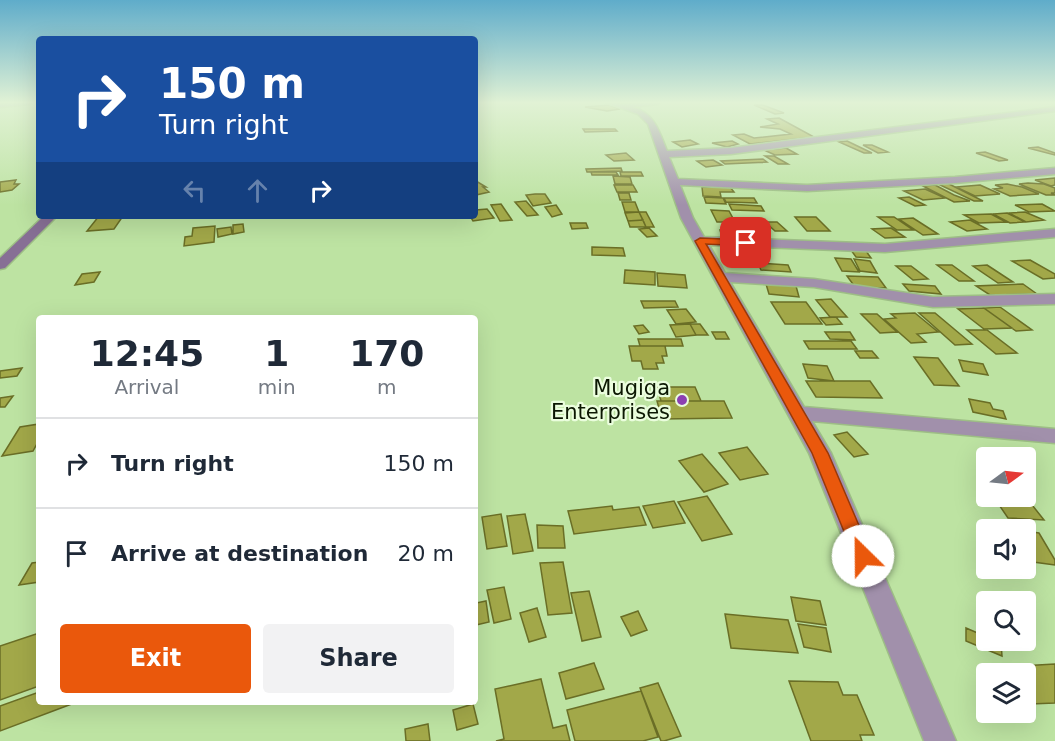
<!DOCTYPE html>
<html lang="en">
<head>
<meta charset="utf-8">
<style>
	:root { --surface:#fff; --page:#f2f2f3; --text:#1f2937; --muted:#747a83; --line:#e0e1e3; --accent:#ea580c }
	body { margin:0; font-family:"DejaVu Sans",sans-serif; background:var(--page); color:var(--text); height:100vh; display:flex; flex-direction:column; font-size:22px; white-space:nowrap }
	* { box-sizing:border-box; margin:0 }
	p { font-size:20px; color:var(--muted) }
	.icon { flex:none; width:33px; height:33px; fill:none; stroke:currentColor; stroke-width:2; stroke-linecap:round; stroke-linejoin:round }
	.map { position:relative; flex:1; overflow:hidden }
	.details { position:absolute; left:36px; top:315px; width:442px; height:390px; display:flex; flex-direction:column; background:var(--surface); border-radius:6px; box-shadow:0 6px 24px #0002 }
	.details>* { flex:none }
	.guide { position:absolute; left:36px; top:36px; width:442px; height:183px; border-radius:6px; box-shadow:0 6px 24px #0002; background:#1a4fa0; color:#fff; overflow:hidden }
	.needle { width:39px; rotate:75deg }
	.buttons { position:absolute; left:976px; top:447px; display:grid; gap:12px }
	.buttons a { display:grid; place-items:center; width:60px; height:60px; border-radius:6px; background:var(--surface); box-shadow:0 6px 24px #0002; font-size:30px }
	.pin { position:absolute; display:grid; place-items:center; width:51px; height:51px; color:#fff; margin:-26px; border-radius:12px; box-shadow:0 3px 9px #0006 }
	.me { position:absolute; width:66px; margin:-33px; rotate:337deg; stroke-linejoin:round; filter:drop-shadow(0 0 4px #0008) }
	.turn { display:flex; align-items:center; gap:21px; height:126px; padding:0 24px; font-size:27px }
	.turn .icon { width:78px; height:78px; stroke-width:2.5 }
	.turn b { display:block; font-size:42px; line-height:51px }
	.lanes { display:flex; align-items:center; height:57px; padding:0 24px; background:#0003; justify-content:center; gap:30px; direction:ltr }
	.lanes .off { opacity:.35 }
	.eta { display:flex; justify-content:space-evenly; align-items:center; height:102px; text-align:center }
	.eta b { font-size:36px; font-weight:700; line-height:42px }
	.action { display:flex; gap:12px; margin-top:auto; padding:12px 24px }
	.action a { flex:1; height:69px; border-radius:6px; background:var(--accent); color:#fff; font-size:24px; font-weight:700; line-height:69px; text-align:center }
	.action a+a { background:var(--page); color:var(--text) }
	ul { padding:0; list-style:none }
	li { display:flex; align-items:center; gap:18px; height:90px; padding:0 24px; border-top:2px solid var(--line) }
	li div { flex:1 }
	li b { display:block; font-size:22px }
	li em { font-style:normal }
	.map>svg:first-child { display:block }
</style>
</head>
<body>
<div class="map">
<svg width="1055" height="741" viewBox="0 0 1055 741">
	<rect width="100%" height="100%" fill="#bde3a2"/>
	<!-- building -->
	<path fill="#a2a849" stroke="#6a6e26" stroke-width="1.5" d="M609,105l11,4 -13,2 -22,-4z
		M754,105h9l21,8 -9,1z
		M779,118l35,19 -64,7 -17,-9 11,-1 10,4 37,-4 -11,-5 -20,-2 18,-3 -11,-5z
		M583,129h32l2,2 -32,1z
		M690,140l8,4 -16,3 -9,-5z
		M732,141l6,3 -11,3 -15,-4z
		M847,141l25,12h-8l-25,-11z
		M863,145h9l16,7 -10,1z
		M1038,147l17,6v2l-27,-7z
		M786,148l11,6 -22,1 -11,-5z
		M985,152l23,8 -9,1 -23,-8z
		M626,153l8,7 -20,1 -8,-6z
		M765,156h9l14,8h-10z
		M763,159l4,3 -42,2 -4,-3z
		M713,160l9,5 -16,2 -9,-6z
		M621,168l1,3 -35,1 -1,-3z
		M591,172h25l2,3h-26z
		M620,172h21l2,4h-22z
		M613,176l17,1 2,7h-17z
		M1055,178v7l-4,1 -16,-6z
		M16,180l-2,4h5l-7,6 -12,2v-10z
		M476,181l10,6h-3l6,5 -13,3z
		M947,183l36,18h-9l-36,-17z
		M1028,183l16,1 11,4v5h-4l4,2h-9l-27,-11z
		M1007,184l15,3 17,7 -29,2 -16,-7 9,-1 -8,-3z
		M614,185h19l4,7h-20z
		M935,185l19,10 16,6 -16,1 -31,-16z
		M980,185l20,9 -25,2 -19,-9z
		M702,187h28l4,5h-14l1,5 -18,-1z
		M925,189l20,9 -22,2 -19,-9z
		M618,193h11l2,7h-11z
		M535,194h10l6,9 -18,3 -7,-11z
		M704,197l19,1 3,6 -20,-1z
		M909,197l16,8 -10,1 -16,-8z
		M724,198h30l3,5 -31,-1z
		M526,201l12,14 -11,1 -12,-14z
		M622,202h13l4,10h-14z
		M501,204l11,16 -12,1 -9,-16z
		M729,204l32,2 3,5 -32,-1z
		M1042,204l13,7 -26,1 -14,-7z
		M556,205l6,9 -10,3 -7,-10z
		M487,209l7,9 -21,3 -3,-5h6v-6z
		M711,210l18,1 6,11h-18z
		M639,212l4,8 -15,1 -3,-8z
		M639,212h7l8,15h-8z
		M1025,212l19,8 -18,2 -17,-9z
		M1007,213l18,9 -15,1 -17,-9z
		M991,214l15,8 -27,1 -15,-8z
		M99,216h24l-9,13 -27,2z
		M795,217h21l14,14h-23z
		M878,217h16l19,13h-16z
		M913,218l25,16 -15,1 -24,-16z
		M643,220l3,7h-16l-2,-6z
		M970,220l17,9 -20,2 -17,-9z
		M765,222h12l10,9h-12z
		M570,223h16l2,5 -16,1z
		M243,224l1,8 -11,2v-9z
		M215,226l-1,16 -30,4 1,-9 7,-1 1,-8z
		M231,227l1,7 -14,3 -1,-8z
		M649,228l8,8 -10,1 -8,-8z
		M891,228l14,9 -20,1 -13,-9z
		M720,230l19,1 2,7 -19,-1z
		M592,247l31,1 2,8 -33,-1z
		M745,248l23,2 2,6 -23,-1z
		M851,250l15,1 5,7 -15,-1z
		M835,258l16,1 8,13 -17,-1z
		M854,259l16,2 7,12 -17,-2z
		M1030,260l25,14v4l-12,1 -31,-18z
		M758,263l30,2 3,7 -30,-2z
		M937,265h15l22,16h-15z
		M987,265l26,17 -15,1 -25,-17z
		M896,266h15l17,13 -15,1z
		M625,270l30,2v13l-31,-2z
		M100,272l-6,10 -19,3 7,-11z
		M657,273l28,2 2,13 -29,-2z
		M847,276l31,1 8,11 -31,-1z
		M766,284l30,2 3,11 -30,-3z
		M903,284l32,2 6,8 -32,-3z
		M1023,284l14,10 -47,1 -14,-9z
		M831,299l16,18h-17l-14,-17z
		M641,301h34l3,6 -34,1z
		M771,302h35l16,22h-37z
		M1000,307l32,23 -16,1 -32,-23z
		M984,308l28,20 -28,1 -26,-20z
		M686,309l10,13 -20,2 -9,-14z
		M915,313l23,19 -21,2 9,8 -15,1 -27,-24 12,-1 -5,-4z
		M919,313h16l37,31 -17,1z
		M861,314h16l20,18 -17,1z
		M836,317l6,7 -16,1 -6,-7z
		M690,324l6,11 -20,2 -6,-12z
		M690,324h10l8,11h-12z
		M643,325l6,7 -10,2 -5,-8z
		M967,330h20l30,23 -21,1z
		M712,332h13l4,7h-13z
		M825,332h25l5,8 -25,-1z
		M638,339h43l2,7h-43z
		M804,341h47l6,8h-48z
		M629,346h36l2,10h-5l2,7h-8l2,6h-15l-2,-8h-9z
		M855,351h17l6,7h-18z
		M914,357l24,1 21,28 -25,-1z
		M959,360l24,4 5,11 -25,-4z
		M803,364l24,2 7,15 -26,-3z
		M22,368l-5,8 -17,2v-7z
		M806,381h64l12,17 -66,-1z
		M657,387h38l6,14h-40z
		M13,396l-8,11h-5v-9z
		M969,399l21,4 3,6 10,2 3,8 -33,-7z
		M657,401h67l8,17 -70,1z
		M39,424v16l-6,11 -31,5 18,-29z
		M847,432l21,22 -14,3 -20,-22z
		M747,447l21,27 -28,6 -21,-27z
		M702,454l26,30 -24,8 -25,-31z
		M707,496l25,38 -30,7 -24,-39z
		M993,496h32l19,24 -36,-2z
		M674,501l11,22 -32,5 -10,-22z
		M612,506l1,4 26,-3 7,18 -72,9 -6,-23z
		M501,514l6,32 -20,3 -5,-32z
		M525,514l8,37 -20,3 -6,-38z
		M537,525l26,1 2,22h-27z
		M1026,531l13,2 16,27v5l-29,-4z
		M39,562v20l-20,3 13,-22z
		M563,562l9,51 -24,2 -8,-52z
		M504,587l7,32 -17,4 -7,-33z
		M589,591l12,46 -19,4 -11,-48z
		M791,597l29,4 6,24 -30,-4z
		M486,601l3,21 -13,3v-22z
		M537,608l9,29 -17,5 -9,-29z
		M638,611l9,19 -16,6 -10,-19z
		M725,614l63,6 10,33 -67,-5z
		M798,624l28,4 5,24 -27,-5z
		M966,628l21,9v3l14,2 1,14 -36,-15z
		M39,633v53l-39,14v-54z
		M594,663l10,26 -38,10 -7,-26z
		M1055,664v39l-25,1 -4,-6v-24h-17l-5,-7z
		M541,679l12,49 13,-3 4,16h-74l8,-2 -9,-50z
		M789,681l49,1 5,13h14l17,40h-14l2,6h-51z
		M658,683l23,53 -17,5h-3l-21,-53z
		M641,691l17,46 -15,4h-68l-8,-31z
		M39,692v10h38l-77,29v-25z
		M473,704l5,20 -21,6 -4,-20z
		M428,724l2,17h-24l-1,-12z"/>
	<g fill="none" stroke-linecap="round" stroke-linejoin="round">
		<defs>
			<path id="minor" d="M33,102l-3,2 -30,3v-4z
				M605,102l18,2 38,-2 -3,2 -25,3c22,7 26,24 34,44l64,-3 324,-41v4l-324,43 -62,3 9,22 129,6 148,-8 100,-9v6l-100,9 -148,8 -127,-6 13,33 11,19 181,7 170,-15v8l-170,15 -176,-7 16,28 89,6 119,18 122,-3v10l-122,3 -119,-20 -84,-5 74,125 251,22v14l-243,-22 19,32 125,288h-32l-115,-288 -128,-235 -33,-94 -10,-10z"/>
			<path id="secondary" d="M44,216h13l-52,52 -5,1v-11z"/>
		</defs>
		<!-- minor casing -->
		<use href="#minor" stroke="#9dbe85" stroke-width="3"/>
		<!-- secondary casing -->
		<use href="#secondary" stroke="#9dbe85" stroke-width="3"/>
		<!-- minor -->
		<use href="#minor" fill="#a190ab" fill-rule="evenodd"/>
		<!-- secondary -->
		<use href="#secondary" fill="#876f95" fill-rule="evenodd"/>
	</g>
	<!-- sky -->
	<linearGradient id="sky" x2="0" y2="1"><stop stop-color="#5facca"/><stop offset="0.5" stop-color="#e1f2d5"/><stop offset="1" stop-color="#e1f2d5" stop-opacity="0"/></linearGradient>
	<rect width="1055" height="205" fill="url(#sky)"/>
	<!-- route -->
	<path fill="#ea580c" stroke="#983908" stroke-width="1.5" d="M700,238l46,2 5,3 -5,3 -40,-2 122,209 44,103 -2,5 -7,3 -7,-3 -44,-108 -117,-212z"/>
	<!-- markers -->
	<circle fill="#8c40b2" stroke="#eafddd" stroke-width="2" cx="682" cy="400" r="6"/>
	<g text-anchor="middle" stroke-width="4.5" stroke-linejoin="round" paint-order="stroke">
		<!-- poi labels -->
		<g font-size="21" fill="#0b1702" stroke="#eafddd" text-anchor="end">
			<text x="670" y="395">Mugiga<tspan x="670" dy="24">Enterprises</tspan></text>
		</g>
	</g>
</svg>
<div class="buttons">
<a><svg class="needle" viewBox="-14 -14 28 28"><path d="M0-13l5 13h-10z" fill="#e53935"/><path d="M0 13l5-13h-10z" fill="#747a83"/></svg></a>
<a><svg class="icon" aria-label="sound" viewBox="0 0 24 24"><path d="M4 9h4l5-4v14l-5-4H4zM17 9q2 3 0 6"/></svg></a>
<a><svg class="icon" aria-label="search" viewBox="0 0 24 24"><circle cx="10" cy="10" r="6"/><path d="M15 15l6 6"/></svg></a>
<a><svg class="icon" aria-label="layers" viewBox="0 0 24 24"><path d="M12 4l9 5-9 5-9-5zM3 14l9 5 9-5"/></svg></a>
</div>
<div class="pin" style="left:746px;top:243px;background:#d93025"><svg class="icon" aria-label="arrive" viewBox="0 0 24 24"><path d="M6 21V4h12l-3 4 3 4H6"/></svg></div>
<svg class="me" style="left:863px;top:556px" viewBox="-20 -20 40 40"><circle r="19" fill="#fff"/><path d="M0-13L10 11 0 6-10 11z" fill="#ea580c"/></svg>
<div class="guide">
<div class="turn"><svg class="icon" aria-label="right" viewBox="0 0 24 24"><path d="M7 20v-9h11M14 6l5 5-5 5"/></svg><div><b>150 m</b>Turn right</div></div>
<div class="lanes"><svg class="icon off" aria-label="left" viewBox="0 0 24 24"><path d="M17 20v-9H6M10 6l-5 5 5 5"/></svg><svg class="icon off" aria-label="ahead" viewBox="0 0 24 24"><path d="M12 20V5M6 11l6-6 6 6"/></svg><svg class="icon" aria-label="right" viewBox="0 0 24 24"><path d="M7 20v-9h11M14 6l5 5-5 5"/></svg></div>
</div>
<section class="details">
<div class="eta">
<div><b>12:45</b><p>Arrival</p></div>
<div><b>1</b><p>min</p></div>
<div><b>170</b><p>m</p></div>
</div>
<ul>
<li><svg class="icon" aria-label="right" viewBox="0 0 24 24"><path d="M7 20v-9h11M14 6l5 5-5 5"/></svg><div><b>Turn right</b></div><em>150 m</em></li>
<li><svg class="icon" aria-label="arrive" viewBox="0 0 24 24"><path d="M6 21V4h12l-3 4 3 4H6"/></svg><div><b>Arrive at destination</b></div><em>20 m</em></li>
</ul>
<div class="action"><a>Exit</a><a>Share</a></div>
</section>
</div>
</body>
</html>
